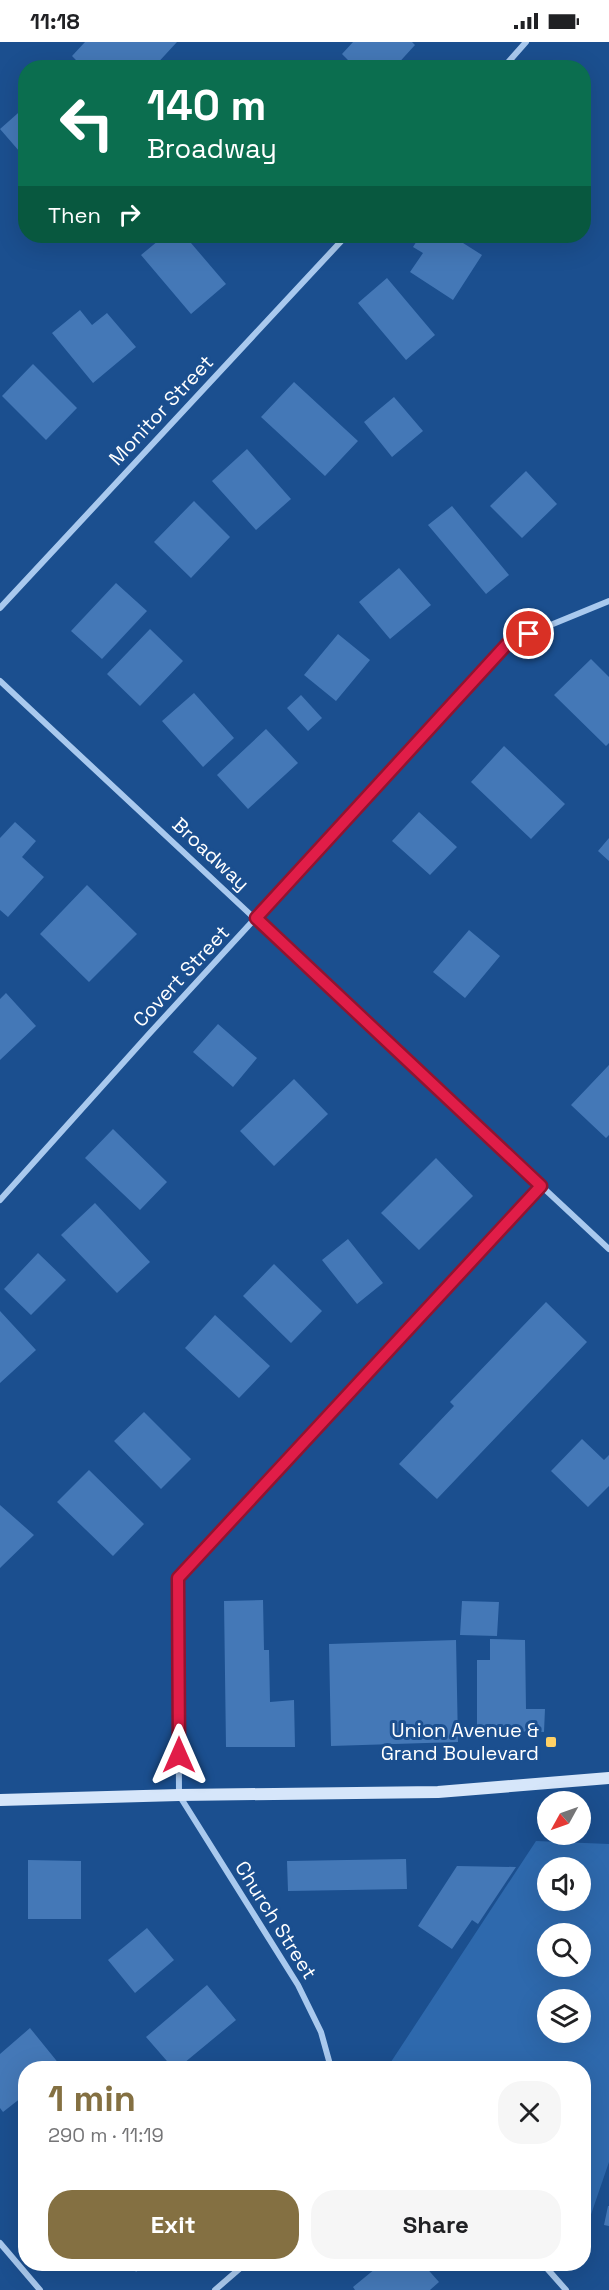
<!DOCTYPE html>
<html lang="en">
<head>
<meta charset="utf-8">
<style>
	:root { --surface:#fff; --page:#f6f6f6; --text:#202124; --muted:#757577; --accent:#847042 }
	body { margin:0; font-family:"Space Grotesk",sans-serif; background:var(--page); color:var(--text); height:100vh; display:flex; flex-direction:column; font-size:22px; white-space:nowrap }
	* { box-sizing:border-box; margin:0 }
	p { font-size:20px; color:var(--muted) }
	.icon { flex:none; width:33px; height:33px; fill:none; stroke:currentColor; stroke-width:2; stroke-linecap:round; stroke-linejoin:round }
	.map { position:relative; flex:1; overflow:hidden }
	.details { position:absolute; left:18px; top:2019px; width:573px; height:210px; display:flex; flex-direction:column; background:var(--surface); border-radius:24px; box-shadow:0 6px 24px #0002 }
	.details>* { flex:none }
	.banner { position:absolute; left:18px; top:18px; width:573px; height:183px; border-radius:24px; box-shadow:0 6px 24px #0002; background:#0b6e4f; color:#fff; overflow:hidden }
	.needle { width:39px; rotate:230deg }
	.controls { position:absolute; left:537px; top:1749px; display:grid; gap:12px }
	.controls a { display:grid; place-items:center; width:54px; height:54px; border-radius:50%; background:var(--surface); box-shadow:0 6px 24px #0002; font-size:30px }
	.pin { position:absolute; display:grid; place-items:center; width:51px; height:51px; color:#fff; margin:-26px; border:3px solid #fff; border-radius:50%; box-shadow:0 2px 6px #0007 }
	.me { position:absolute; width:66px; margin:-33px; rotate:0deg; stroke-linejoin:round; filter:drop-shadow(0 0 4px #0008) }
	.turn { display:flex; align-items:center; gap:21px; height:126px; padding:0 30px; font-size:27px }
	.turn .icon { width:78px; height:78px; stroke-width:2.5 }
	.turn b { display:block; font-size:42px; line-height:51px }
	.then { display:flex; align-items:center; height:57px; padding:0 30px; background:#0003; gap:12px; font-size:22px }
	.round { display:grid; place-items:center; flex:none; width:63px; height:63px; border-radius:24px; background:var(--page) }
	.overview { display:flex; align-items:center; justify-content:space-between; height:102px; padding:0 30px }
	h1 { font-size:36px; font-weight:700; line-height:45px; color:var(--accent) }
	.primary-button { display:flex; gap:12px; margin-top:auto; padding:12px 30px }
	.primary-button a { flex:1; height:69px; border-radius:24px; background:var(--accent); color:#fff; font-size:24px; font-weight:700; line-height:69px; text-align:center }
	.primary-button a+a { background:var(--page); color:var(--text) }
	.status { display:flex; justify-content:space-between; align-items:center; height:42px; padding:0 30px; background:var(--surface); direction:ltr }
	.status svg { height:16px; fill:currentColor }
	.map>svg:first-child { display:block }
</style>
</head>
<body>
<div class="status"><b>11:18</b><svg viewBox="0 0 49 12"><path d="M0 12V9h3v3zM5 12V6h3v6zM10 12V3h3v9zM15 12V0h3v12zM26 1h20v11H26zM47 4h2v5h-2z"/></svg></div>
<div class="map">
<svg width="609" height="2248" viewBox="0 0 609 2248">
	<rect width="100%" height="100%" fill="#1b4f8f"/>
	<!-- green -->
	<path fill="#2e69ad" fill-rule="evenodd" d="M536,1799l73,3v318l-25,73v-167h-197zM548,1826h32v32h-32zM548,1892h32v32h-32zM548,1958h32v32h-32z"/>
	<!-- building -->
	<path fill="#4478b7" d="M85,0h92l-24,26h-19l-9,-8 -7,8h-34l-12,-12z
		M353,0h59l3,3 -21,23h-38l-14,-14z
		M26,64v53l-26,-30z
		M164,194h21l41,48 -35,30 -50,-59z
		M420,194h32l30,19 -29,45 -43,-28 13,-19 -10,-6z
		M387,236l48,57 -29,25 -48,-57z
		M80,268l12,15 15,-12 29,34 -43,36 -41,-50z
		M33,322l44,44 -31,32 -44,-44z
		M294,340l64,59 -33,35 -64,-59z
		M394,355l29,34 -31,26 -28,-35z
		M247,407l44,50 -35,31 -44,-49z
		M526,429l31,33 -35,34 -32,-32z
		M194,459l36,36 -39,41 -37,-36z
		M452,464l57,69 -23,19 -58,-69z
		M399,526l32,37 -41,34 -31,-37z
		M116,541l31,28 -45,48 -31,-28z
		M150,587l33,32 -43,45 -33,-32z
		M338,592l32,26 -34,41 -32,-26z
		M591,617l18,18v66l-3,3 -52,-51z
		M194,651l40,45 -31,29 -41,-46z
		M301,653l21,23 -14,13 -21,-23z
		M266,687l32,34 -50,46 -31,-34z
		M504,704l61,58 -34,35 -60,-57z
		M419,770l38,35 -27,28 -38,-34z
		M15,780l21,19 -14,16 22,20 -36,40 -8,-7v-72z
		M609,796v23l-11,-10z
		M87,843l50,49 -48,48 -49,-48z
		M469,888l31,26 -35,42 -32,-26z
		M6,951l30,33 -36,34v-61z
		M218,982l39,34 -24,29 -40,-35z
		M609,1023v70l-3,3 -35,-33z
		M294,1037l34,35 -54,52 -34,-35z
		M113,1087l54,53 -27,28 -55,-52z
		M436,1116l37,38 -54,54 -38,-37z
		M95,1161l55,59 -33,31 -56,-58z
		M348,1197l35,44 -26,21 -35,-44z
		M38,1211l28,27 -35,35 -27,-26z
		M274,1222l48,47 -31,32 -48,-47z
		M546,1260l41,40 -150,157 -38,-35 55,-58 -4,-4z
		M0,1269l36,39 -36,33z
		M215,1273l55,51 -31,32 -54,-50z
		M144,1370l47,47 -30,30 -47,-48z
		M582,1397l22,21 5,-5v31l-21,21 -37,-36z
		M89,1428l55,54 -31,32 -56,-54z
		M0,1463l34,30 -34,33z
		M263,1558l1,50h5l1,52 24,-2 1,47h-69l-2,-146z
		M462,1559l37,1 -2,34 -37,-1z
		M490,1597l35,1 1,69h19l-1,23 -67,-2v-70h13z
		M456,1598l2,102 -127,4 -2,-102z
		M406,1817l1,30 -119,2 -1,-30z
		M28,1818l53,1v58h-53z
		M457,1824l59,1 -38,57 -6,-4 -20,29 -34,-23z
		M147,1886l27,32 -39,33 -27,-33z
		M207,1943l29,35 -58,48h-5l-27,-31z
		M30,1986l30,37 -4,3h-30v26l-23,18 -3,-4v-54z
		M608,2164h1v20l-5,-1z
		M130,2222h16l-10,8z
		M381,2222h42l16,18 -9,8h-75l-2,-3z"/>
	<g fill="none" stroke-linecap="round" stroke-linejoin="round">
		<!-- minor -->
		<path stroke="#a9c9ee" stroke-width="6" d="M503,26l23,-26
			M0,566l346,-372
			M0,639l609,568
			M0,1158l149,-166 360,-392 100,-41
			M331,2026l-10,-36 -23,-47 -119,-190 -1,-217 363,-392
			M0,2201l40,47
			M543,2222l23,26
			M215,2248l30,-26"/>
		<!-- secondary -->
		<path stroke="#d6e6fa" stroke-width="12" d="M0,1758l179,-5 259,-3 171,-14"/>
	</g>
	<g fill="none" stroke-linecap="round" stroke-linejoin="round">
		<defs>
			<path id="route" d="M179,1713l-1,-177 363,-392 -285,-268 253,-276 20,-8"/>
		</defs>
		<!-- route casing -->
		<use href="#route" stroke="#92132f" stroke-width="15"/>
		<!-- route -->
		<use href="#route" stroke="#e11d48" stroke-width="10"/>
	</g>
	<!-- markers -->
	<rect fill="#ffd166" stroke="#1b4f8f" stroke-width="2" x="545" y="1694" width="12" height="12" rx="3"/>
	<g text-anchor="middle" stroke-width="6" stroke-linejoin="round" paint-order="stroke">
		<!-- street labels -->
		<g font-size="20" fill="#fff" stroke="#1b4f8f">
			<text transform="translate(161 368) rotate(-47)" y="7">Monitor Street</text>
			<text transform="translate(211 812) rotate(43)" y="7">Broadway</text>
			<text transform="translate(181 934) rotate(-47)" y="7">Covert Street</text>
			<text transform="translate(276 1878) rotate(58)" y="7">Church Street</text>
		</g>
		<!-- poi labels -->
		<g font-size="20" fill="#fff" stroke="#1b4f8f" text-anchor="end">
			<text x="539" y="1695">Union Avenue &amp;<tspan x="539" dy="23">Grand Boulevard</tspan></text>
		</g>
	</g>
</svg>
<div class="controls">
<a><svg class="needle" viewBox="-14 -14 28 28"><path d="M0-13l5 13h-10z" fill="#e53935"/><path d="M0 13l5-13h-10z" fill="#757577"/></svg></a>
<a><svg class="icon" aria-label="sound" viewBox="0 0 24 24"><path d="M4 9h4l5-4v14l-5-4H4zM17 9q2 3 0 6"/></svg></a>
<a><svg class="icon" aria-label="search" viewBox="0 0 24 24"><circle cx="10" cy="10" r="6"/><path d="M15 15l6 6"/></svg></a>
<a><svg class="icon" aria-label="layers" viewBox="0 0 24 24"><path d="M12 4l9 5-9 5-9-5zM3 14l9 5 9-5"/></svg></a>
</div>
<div class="pin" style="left:529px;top:592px;background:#d93025"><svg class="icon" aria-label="arrive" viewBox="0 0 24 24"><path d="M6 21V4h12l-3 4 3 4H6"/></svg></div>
<svg class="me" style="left:179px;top:1713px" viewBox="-20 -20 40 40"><path d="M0-17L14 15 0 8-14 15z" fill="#e11d48" stroke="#fff" stroke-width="4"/></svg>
<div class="banner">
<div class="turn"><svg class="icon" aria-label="left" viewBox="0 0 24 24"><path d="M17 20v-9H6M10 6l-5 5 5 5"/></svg><div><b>140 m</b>Broadway</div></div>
<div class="then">Then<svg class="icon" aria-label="right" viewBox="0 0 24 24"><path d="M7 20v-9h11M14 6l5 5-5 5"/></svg></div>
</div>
<section class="details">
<div class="overview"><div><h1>1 min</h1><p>290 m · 11:19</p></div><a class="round"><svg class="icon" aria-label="close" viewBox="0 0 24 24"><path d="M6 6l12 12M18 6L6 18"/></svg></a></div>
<div class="primary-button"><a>Exit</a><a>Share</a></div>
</section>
</div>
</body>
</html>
